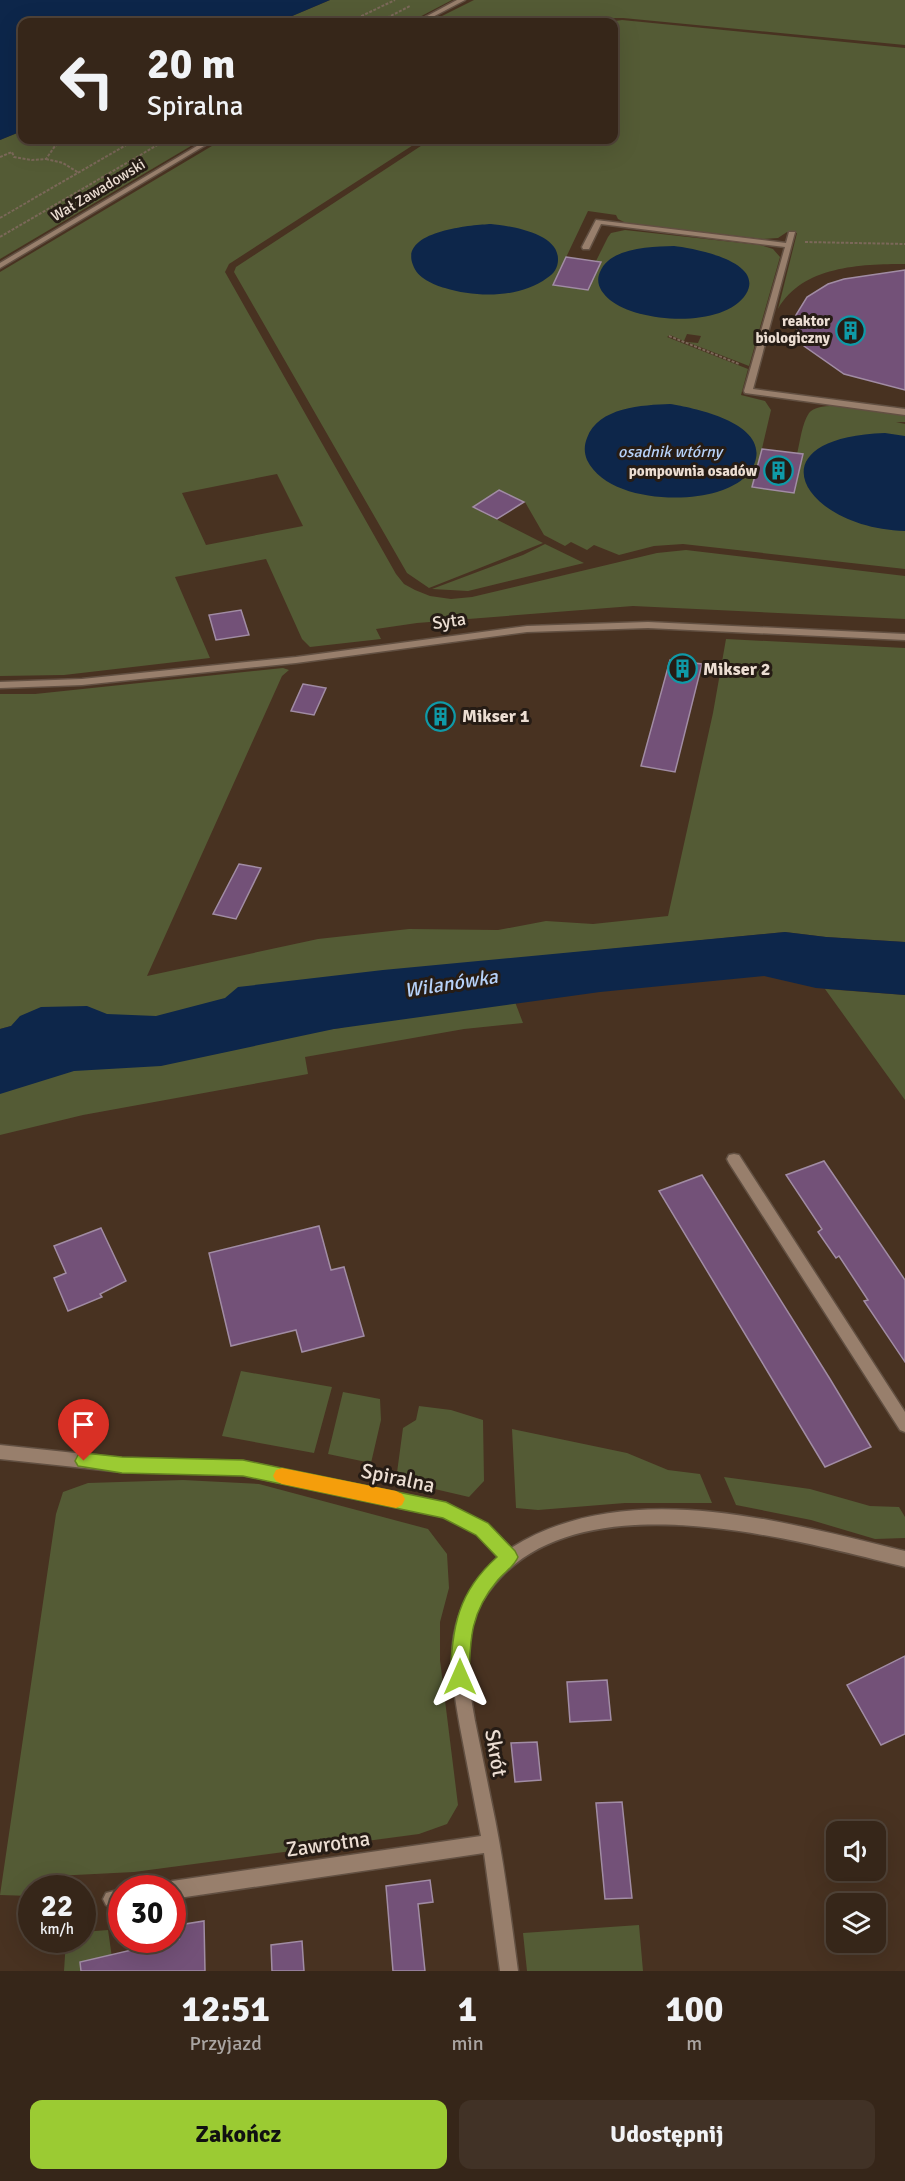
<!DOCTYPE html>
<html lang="pl">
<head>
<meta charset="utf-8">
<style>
	:root { --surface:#362619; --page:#413226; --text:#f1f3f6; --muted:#aaa5a2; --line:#504338; --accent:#9bcb33 }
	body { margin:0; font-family:Signika,sans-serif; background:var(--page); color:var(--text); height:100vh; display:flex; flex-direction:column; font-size:22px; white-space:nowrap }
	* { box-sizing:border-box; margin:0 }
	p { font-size:20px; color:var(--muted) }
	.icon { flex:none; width:33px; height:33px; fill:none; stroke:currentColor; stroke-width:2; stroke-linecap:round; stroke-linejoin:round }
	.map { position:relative; height:1971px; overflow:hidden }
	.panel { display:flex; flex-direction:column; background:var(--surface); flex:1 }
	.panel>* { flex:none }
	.banner { position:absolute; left:18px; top:18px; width:600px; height:126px; border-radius:12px; box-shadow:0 6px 24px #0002,0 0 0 2px var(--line); background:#362619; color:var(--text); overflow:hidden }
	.tools { position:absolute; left:826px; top:1821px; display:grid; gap:12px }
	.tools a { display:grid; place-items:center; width:60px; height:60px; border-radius:12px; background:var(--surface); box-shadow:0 6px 24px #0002,0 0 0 2px var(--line); font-size:30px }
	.speed { position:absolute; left:18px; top:1875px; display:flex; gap:12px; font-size:30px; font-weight:700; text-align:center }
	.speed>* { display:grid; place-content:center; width:78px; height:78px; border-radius:50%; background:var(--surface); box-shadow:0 6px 24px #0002,0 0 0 2px var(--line); line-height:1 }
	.speed small { font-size:15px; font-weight:400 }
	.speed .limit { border:9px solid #d22; background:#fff; color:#111 }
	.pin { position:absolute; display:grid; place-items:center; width:51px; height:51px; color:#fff; margin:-62px -26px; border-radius:50% 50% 50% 0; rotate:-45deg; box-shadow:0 0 6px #0007 }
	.pin .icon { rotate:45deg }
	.me { position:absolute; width:66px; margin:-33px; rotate:0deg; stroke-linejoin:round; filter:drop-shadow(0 0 4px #0008) }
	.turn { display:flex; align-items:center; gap:21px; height:126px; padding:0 30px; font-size:27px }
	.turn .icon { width:78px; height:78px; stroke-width:2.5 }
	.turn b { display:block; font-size:42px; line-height:51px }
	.eta { display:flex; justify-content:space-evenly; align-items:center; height:102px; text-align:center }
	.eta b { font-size:36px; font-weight:700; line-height:42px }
	.cta { display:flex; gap:12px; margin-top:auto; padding:12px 30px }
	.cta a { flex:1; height:69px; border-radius:12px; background:var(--accent); color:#111; font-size:24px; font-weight:700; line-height:69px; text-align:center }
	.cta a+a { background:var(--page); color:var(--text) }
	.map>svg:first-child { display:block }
</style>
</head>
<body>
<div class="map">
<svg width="905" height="1971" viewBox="0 0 905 1971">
	<rect width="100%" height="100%" fill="#483221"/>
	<!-- green -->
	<path fill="#545b35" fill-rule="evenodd" d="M330,0h122l-42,22h-132z
		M474,0h431v45l-282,-27h-12l-11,4h-170z
		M622,20l283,28v216c-44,0 -103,2 -127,45l19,-76 -10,-1 -9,6 -15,1 -137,-16 -8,-4 -2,-4 -28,-4 -35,74 35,5 12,-28 -4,-1 12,-24 3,-4 14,-3 135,15 13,4 7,8 -31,109 -62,-24 11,1 3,-7 -14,-2 -3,7 -14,-6 -3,2 81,32 -7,26 24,6 6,9 -18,77 41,6 9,-38 -6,-1c3,-12 5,-31 12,-41 12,-16 77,0 96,2v7h-9l9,2v145l-222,-25 -29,2 -35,9 -25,-10 -7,5 -16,-8 -6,4 -21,-11 -19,-33 -26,-12 -27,17 71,36 -114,45 -22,-15 -173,-301 2,-5 194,-127h184v-118h-5z
		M22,131v9h179l-201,119v-119z
		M222,140h199l-192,124 -4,8 171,302 8,10 11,6 15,6 21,3 21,-2 185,-44 29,-3 219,26v43l-272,-13 -216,17 -41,6 5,10 -71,8 -8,-8 -36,-80 -91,18 35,81 -146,17 -64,1v-404zM277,474l26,52 -97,19 -24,-52z
		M545,544l39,19 -116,28 -36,-2 91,-34z
		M726,639l179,9v294l-79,-5 -41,-5 -265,26 -337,68h-172l-11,3v-335h35l248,-26 6,2 -7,6 -135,300 171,-37 91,-10 89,1 48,-9 47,3 75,-8 45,-203z
		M466,981l49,21 8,21 -59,6 -159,28 3,17 -225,41 -83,20v-68l341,-39z
		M825,989l80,6v105z
		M241,1371l91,16 -18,66 -92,-17z
		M343,1392l37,7 1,21 -10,43 -43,-9z
		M419,1406l32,4 32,10 1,61 -15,16 -73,-17 7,-52 13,-8z
		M512,1429l115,24 41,17 32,4 12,29h-87l-87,7 -22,-2z
		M724,1477l86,12 60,17 29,1 6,10v21l-30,1 -64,-19 -75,-15z
		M183,1480l76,4 169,45 19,25 2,34 -9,34v38l18,145 -11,19 -28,10 -285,38 -79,4 -13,12h-10l-1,8 -31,-1 56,-381 7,-22 25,-9z
		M639,1925l4,46h-116l-4,-38z
		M108,1930l6,41h-50l2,-31h16l1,-8z"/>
	<!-- water -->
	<path fill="#0d264a" d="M0,0h330l-52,22h-256v109l-22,9z
		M491,224c19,2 68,9 67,36 0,7 -4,14 -11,18 -27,20 -70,20 -102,10 -11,-3 -28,-10 -32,-23 -14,-34 58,-40 78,-41z
		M674,246c18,2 92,15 72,48 -22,35 -108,29 -136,6 -9,-8 -15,-17 -10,-28 10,-25 51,-25 74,-26z
		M670,404c25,4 98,19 85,58 -5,16 -22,25 -38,30 -36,11 -110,8 -130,-32 -3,-7 -3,-15 0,-22 11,-31 56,-33 83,-34z
		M885,433l20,3v95c-102,-3 -156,-93 -20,-98z
		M785,932l41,5 79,5v53l-89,-7 -52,-12 -164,16 -266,37 -173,37 -87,5 -74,23v-65l11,-3 9,-10 21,-9 46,-1 20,8 49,2 69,-18 13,-11 145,-17z"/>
	<!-- building -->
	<path fill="#735178" stroke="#a18ca4" stroke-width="1.5" d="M566,257l35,5 -13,28 -35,-5z
		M905,270v120l-61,-16 -40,-28 -9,-22 1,-9 11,-18 21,-13 16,-5z
		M762,449l41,5 -9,39 -42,-6z
		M499,490l25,12 -27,17 -24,-12z
		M241,610l8,25 -33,5 -7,-25z
		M670,660l32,4 -27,108 -34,-6z
		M303,684l23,4 -12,27 -23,-4z
		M239,864l22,4 -25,51 -23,-5z
		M824,1161l81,119v82l-41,-61 4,-1 -29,-44 -3,2 -18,-26 4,-3 -36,-54z
		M702,1175l128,204 41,68 -46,20 -166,-276z
		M319,1226l12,44 13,-3 20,69 -62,16 -6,-22 -65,16 -22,-93z
		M101,1228l25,53 -26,13 2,3 -34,14 -14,-33 12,-5 -12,-27z
		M905,1656v78l-24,11 -34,-60z
		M607,1680l4,40 -41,2 -3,-40z
		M537,1742l4,38 -26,2 -4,-39z
		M622,1802l10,96 -27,1 -9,-96z
		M430,1880l3,22 -15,2 7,67h-32l-7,-85z
		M204,1921l1,50h-124l-1,-9 99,-23v-14z
		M302,1941l2,30h-32l-1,-26z"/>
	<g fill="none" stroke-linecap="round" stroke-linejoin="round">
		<defs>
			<path id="lane" d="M596,220l190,23 3,-11h6l-42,157 152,20v6l-160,-22 -1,-2 41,-144 -184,-23 -12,25h-6l-1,-2z
				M734,1154l5,1 166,257v20l-5,-2 -171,-267 -2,-4 2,-4z"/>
			<path id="street" d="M457,0h8l-42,22h-7z
				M207,140h7l-214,128v-5z
				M648,622l257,12v6l-257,-12 -121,4 -231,31 -214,22 -82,3v-6l82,-3 214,-22 231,-31z
				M0,1445l122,13 121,3 203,42 41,21 24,24c116,-73 272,-26 394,3v16c-110,-27 -314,-85 -404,10 -19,20 -32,44 -34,72 -1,25 4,48 8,72 7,33 13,65 20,98 10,50 16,101 23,152h-18l-16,-118 -312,46v-11h-8l2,-4 6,-3 309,-45c-7,-36 -14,-73 -21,-109 -13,-72 -16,-114 38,-170l-21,-23 -33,-17 -201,-42 -121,-3 -122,-13z
				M122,1889v18l-10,1 -6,-3 -3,-6 3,-6z"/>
		</defs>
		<!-- lane casing -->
		<use href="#lane" stroke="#625042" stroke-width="3"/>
		<!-- street casing -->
		<use href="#street" stroke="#625042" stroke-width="3"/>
		<!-- path -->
		<path stroke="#7b6859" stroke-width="2" stroke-dasharray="3 1.5" stroke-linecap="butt" d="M349,22l46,-22
			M379,22l31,-16
			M0,157l12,-5 2,5 18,3 14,-1 9,-13 14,-6
			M46,159l17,4 16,10
			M0,218l135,-78
			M0,237l166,-97
			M805,242l100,2
			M669,336l70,28"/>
		<!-- lane -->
		<use href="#lane" fill="#987f6c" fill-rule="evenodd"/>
		<!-- street -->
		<use href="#street" fill="#987f6c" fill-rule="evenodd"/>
	</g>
	<!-- route -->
	<path fill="#9bcb33" stroke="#658421" stroke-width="1.5" d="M84,1453l38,4 121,3 203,42 42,21 27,28 3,6c-4,10 -14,15 -21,24 -26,31 -27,57 -28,96l-3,7 -6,2 -7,-2 -3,-7c3,-51 7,-84 47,-120l-21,-22 -33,-17 -200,-42 -121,-3 -44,-7 -3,-5 3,-6z"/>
	<!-- slow -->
	<path fill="#f59e0b" d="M282,1468l114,23 6,3 3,5 -3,6 -6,3 -114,-24 -6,-3 -3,-5 3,-6z"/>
	<!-- icons -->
	<defs>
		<symbol id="building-ring" viewBox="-11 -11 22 22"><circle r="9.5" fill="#261c15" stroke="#0f9aa8" stroke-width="1.5"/><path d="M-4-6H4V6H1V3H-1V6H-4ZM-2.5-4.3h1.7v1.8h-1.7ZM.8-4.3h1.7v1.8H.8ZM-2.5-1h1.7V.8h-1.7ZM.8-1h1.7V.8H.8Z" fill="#0f9aa8"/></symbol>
	</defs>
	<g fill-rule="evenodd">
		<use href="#building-ring" x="834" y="314" width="33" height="33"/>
		<use href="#building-ring" x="762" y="454" width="33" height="33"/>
		<use href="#building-ring" x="666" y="652" width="33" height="33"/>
		<use href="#building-ring" x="424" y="700" width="33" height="33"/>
	</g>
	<g text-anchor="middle" stroke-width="6" stroke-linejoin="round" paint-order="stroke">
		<!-- far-street labels -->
		<g font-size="15" fill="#ecded3" stroke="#261c15">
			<text transform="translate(98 190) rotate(-31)" y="5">Wał Zawadowski</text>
		</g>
		<!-- far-poi labels -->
		<g font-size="15" font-weight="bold" fill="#ecded3" stroke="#261c15" text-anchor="end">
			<text x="830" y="326">reaktor<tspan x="830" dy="17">biologiczny</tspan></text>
			<text x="757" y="476">pompownia osadów</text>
		</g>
		<!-- far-water labels -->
		<g font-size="16" font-style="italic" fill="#b6d1f8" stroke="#261c15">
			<text x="670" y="457">osadnik wtórny</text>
		</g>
		<!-- street labels -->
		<g font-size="18" fill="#ecded3" stroke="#261c15">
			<text transform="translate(449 621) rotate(-8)" y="6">Syta</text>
		</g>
		<!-- poi labels -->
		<g font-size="18" font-weight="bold" fill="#ecded3" stroke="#261c15" text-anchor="start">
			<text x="703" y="675">Mikser 2</text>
			<text x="462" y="722">Mikser 1</text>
		</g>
		<!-- water labels -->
		<g font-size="20" font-style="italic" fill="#b6d1f8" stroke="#261c15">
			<text transform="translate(451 983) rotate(-9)" y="7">Wilanówka</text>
		</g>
		<!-- near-street labels -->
		<g font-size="21" fill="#ecded3" stroke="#261c15">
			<text transform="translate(398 1478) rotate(12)" y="7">Spiralna</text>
			<text transform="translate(496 1753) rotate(80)" y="7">Skrót</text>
			<text transform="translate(328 1844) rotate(-8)" y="7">Zawrotna</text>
		</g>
	</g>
</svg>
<div class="tools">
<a><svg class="icon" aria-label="sound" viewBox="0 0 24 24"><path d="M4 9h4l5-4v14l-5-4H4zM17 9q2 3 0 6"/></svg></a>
<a><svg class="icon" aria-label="layers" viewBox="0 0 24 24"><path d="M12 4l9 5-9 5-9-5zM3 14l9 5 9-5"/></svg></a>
</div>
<div class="speed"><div>22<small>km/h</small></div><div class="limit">30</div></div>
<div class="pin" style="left:84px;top:1461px;background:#d93025"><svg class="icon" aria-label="arrive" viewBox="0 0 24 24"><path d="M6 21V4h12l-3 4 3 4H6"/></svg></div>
<svg class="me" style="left:460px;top:1677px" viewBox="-20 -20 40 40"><path d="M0-17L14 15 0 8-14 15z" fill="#9bcb33" stroke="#fff" stroke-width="4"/></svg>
<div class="banner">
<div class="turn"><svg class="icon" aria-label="left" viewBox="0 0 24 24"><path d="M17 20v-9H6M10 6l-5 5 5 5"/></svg><div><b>20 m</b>Spiralna</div></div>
</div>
</div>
<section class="panel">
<div class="eta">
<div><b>12:51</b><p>Przyjazd</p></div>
<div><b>1</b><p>min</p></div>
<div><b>100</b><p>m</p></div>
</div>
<div class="cta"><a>Zakończ</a><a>Udostępnij</a></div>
</section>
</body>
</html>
